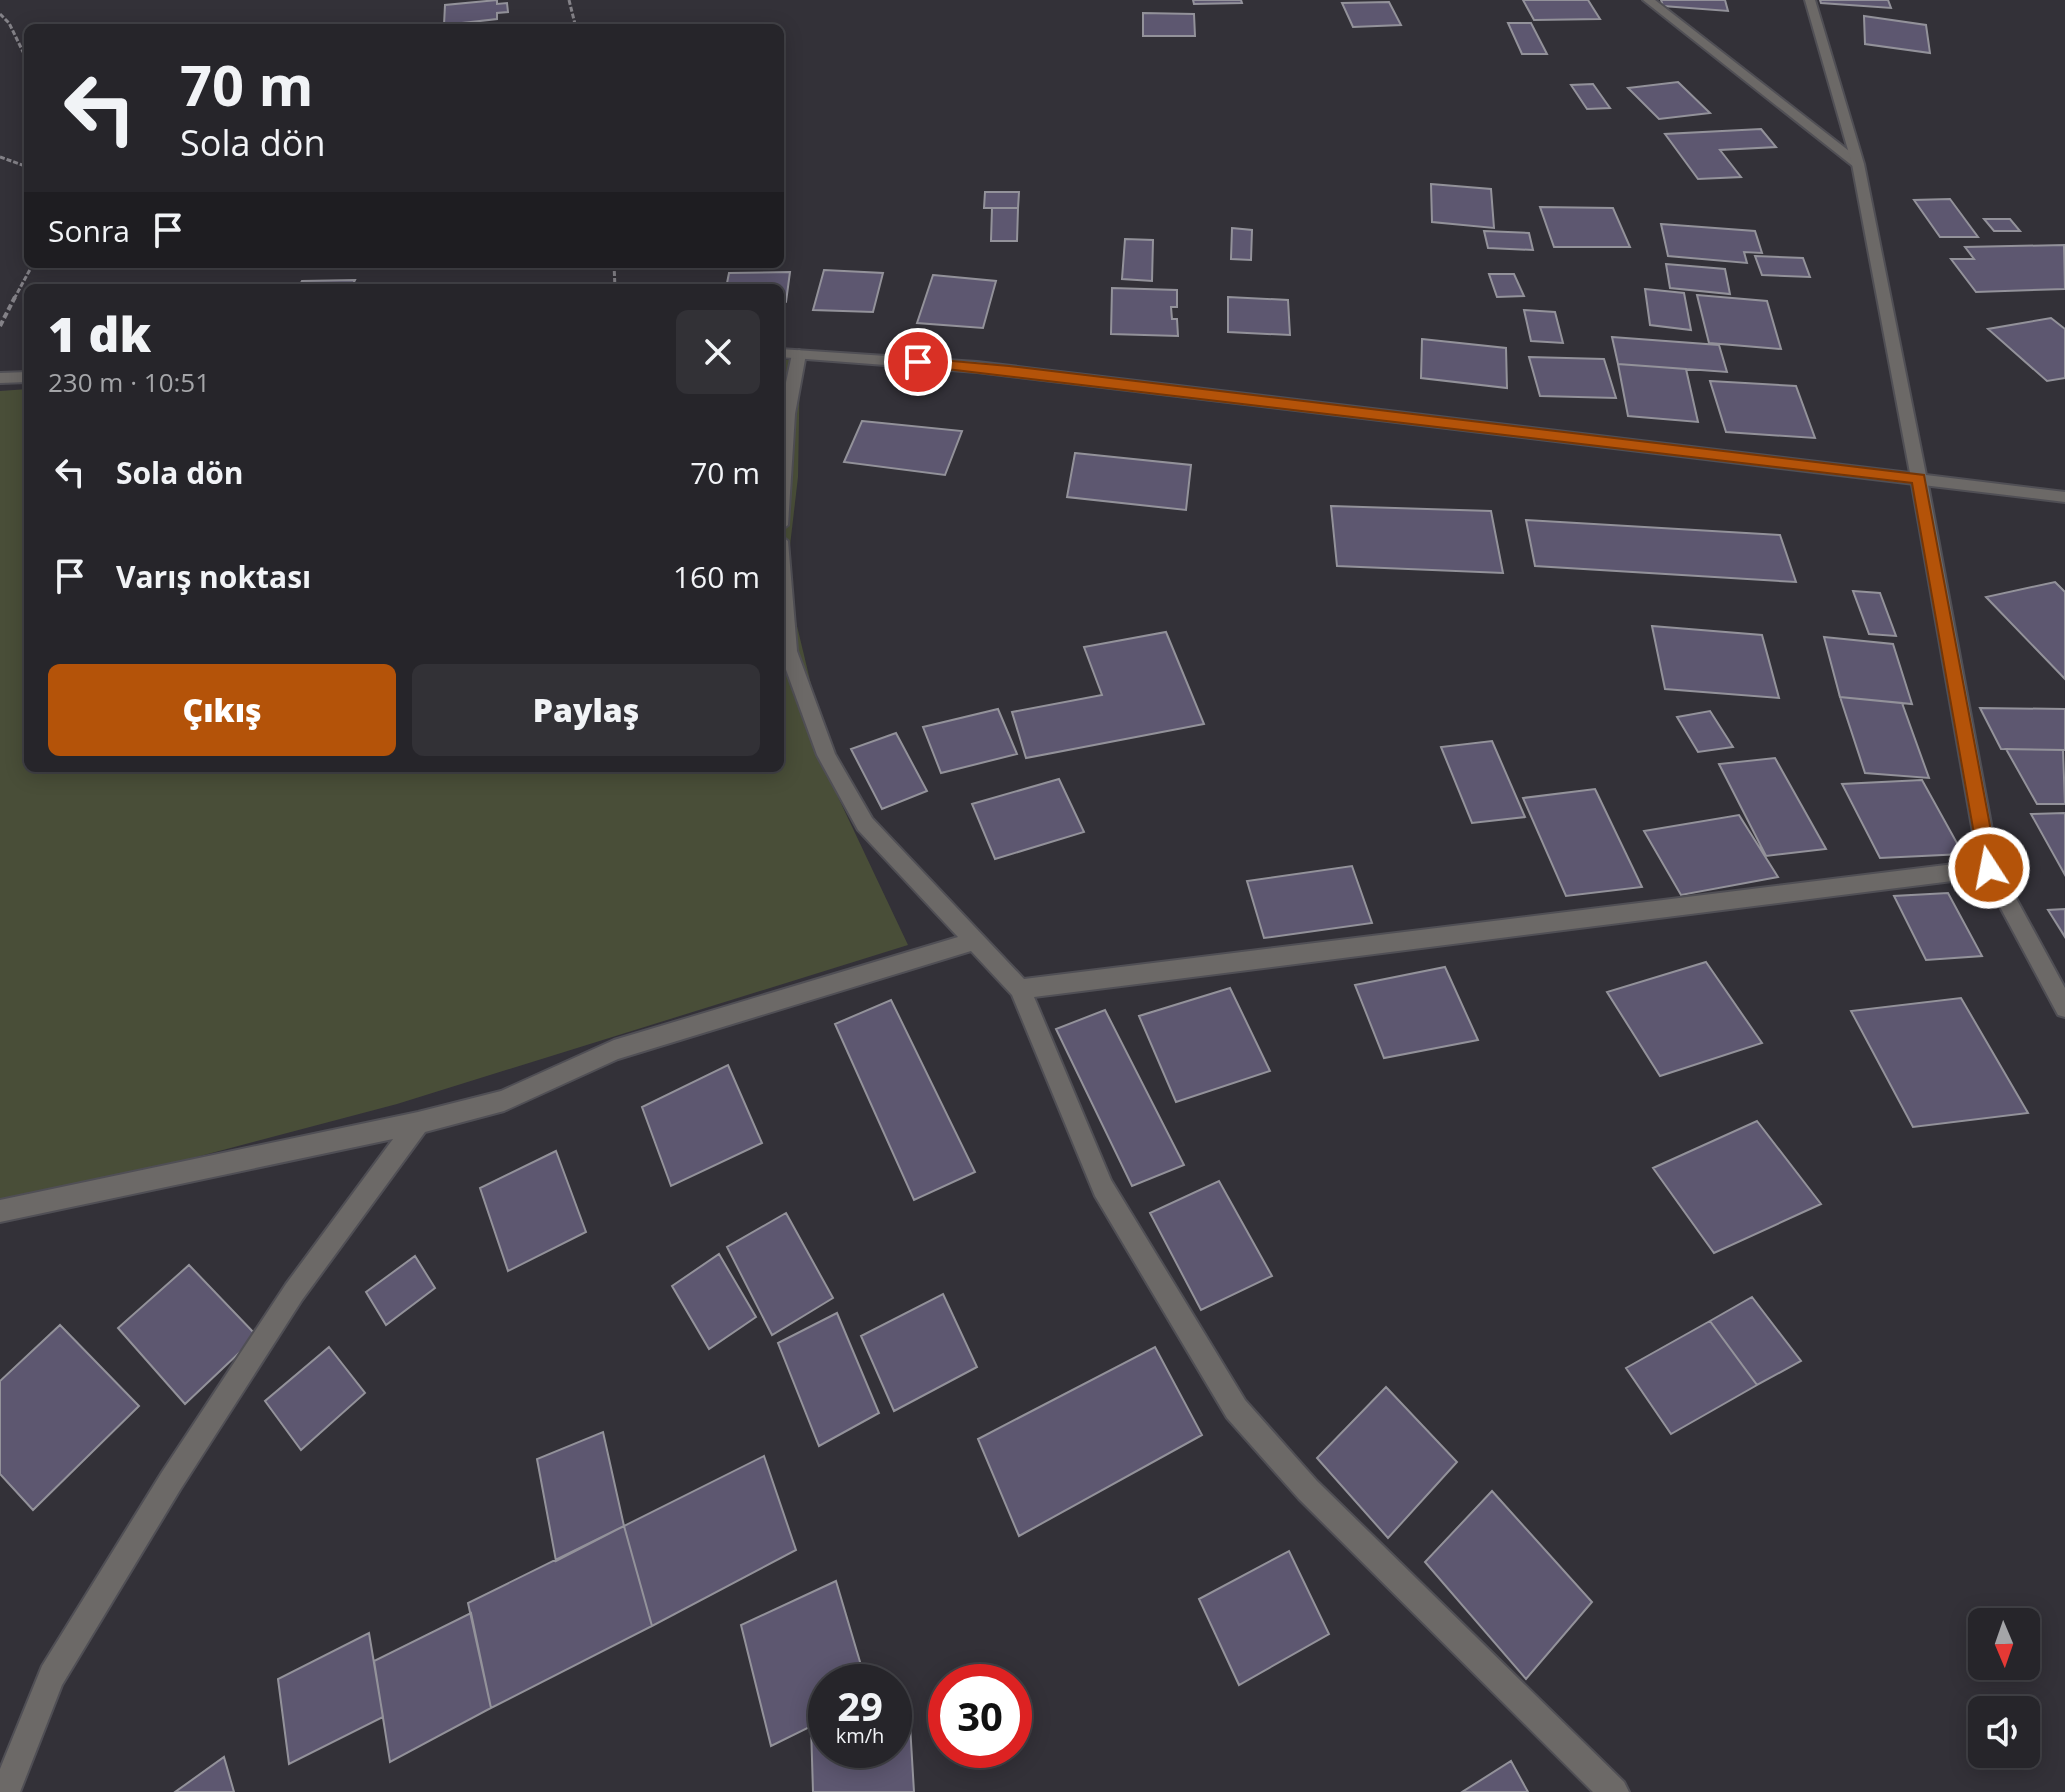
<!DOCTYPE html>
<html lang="tr">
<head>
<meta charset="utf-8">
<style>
	:root { --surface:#26252a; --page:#323136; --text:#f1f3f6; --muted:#a4a5a8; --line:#424247; --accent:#b45309 }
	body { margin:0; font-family:"Open Sans",sans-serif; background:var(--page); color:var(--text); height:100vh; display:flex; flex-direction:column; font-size:30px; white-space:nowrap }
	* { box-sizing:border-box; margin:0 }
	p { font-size:26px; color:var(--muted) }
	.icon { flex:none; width:44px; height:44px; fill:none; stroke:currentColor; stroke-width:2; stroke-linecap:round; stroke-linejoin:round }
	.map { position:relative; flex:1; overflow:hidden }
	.drawer { position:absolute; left:24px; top:284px; width:760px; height:488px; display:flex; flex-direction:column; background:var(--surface); border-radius:12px; box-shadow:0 4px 20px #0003,0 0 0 2px var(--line) }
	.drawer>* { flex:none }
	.top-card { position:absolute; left:24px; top:24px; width:760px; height:244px; border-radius:12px; box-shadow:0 4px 20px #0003,0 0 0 2px var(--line); background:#26252a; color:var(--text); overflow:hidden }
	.needle { width:52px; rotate:178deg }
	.controls { position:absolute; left:1968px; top:1608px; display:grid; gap:16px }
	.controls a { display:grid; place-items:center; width:72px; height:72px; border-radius:12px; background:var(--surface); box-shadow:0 4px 20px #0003,0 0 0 2px var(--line); font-size:40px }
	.speed { position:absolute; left:808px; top:1664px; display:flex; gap:16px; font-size:40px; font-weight:700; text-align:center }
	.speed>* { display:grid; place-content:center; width:104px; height:104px; border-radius:50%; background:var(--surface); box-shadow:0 4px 20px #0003,0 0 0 2px var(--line); line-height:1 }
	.speed small { font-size:20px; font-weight:400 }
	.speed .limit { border:12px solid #d22; background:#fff; color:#111 }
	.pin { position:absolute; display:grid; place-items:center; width:68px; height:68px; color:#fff; margin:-34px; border:4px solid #fff; border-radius:50%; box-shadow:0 2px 8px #0007 }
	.me { position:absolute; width:88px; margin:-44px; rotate:349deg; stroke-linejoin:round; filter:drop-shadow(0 0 6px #0008) }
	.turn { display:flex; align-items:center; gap:28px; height:168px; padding:0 24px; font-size:36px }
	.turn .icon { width:104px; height:104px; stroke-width:2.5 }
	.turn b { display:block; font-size:56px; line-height:68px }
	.then { display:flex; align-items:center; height:76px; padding:0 24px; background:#0003; gap:16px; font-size:30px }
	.round { display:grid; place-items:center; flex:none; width:84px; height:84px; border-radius:12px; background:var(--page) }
	.head { display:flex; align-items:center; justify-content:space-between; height:136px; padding:0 24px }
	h1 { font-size:48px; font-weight:800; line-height:60px }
	.action { display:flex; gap:16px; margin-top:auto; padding:16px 24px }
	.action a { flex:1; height:92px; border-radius:12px; background:var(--accent); color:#fff; font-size:32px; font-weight:800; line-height:92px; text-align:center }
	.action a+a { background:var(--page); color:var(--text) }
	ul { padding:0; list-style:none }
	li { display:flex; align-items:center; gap:24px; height:104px; padding:0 24px }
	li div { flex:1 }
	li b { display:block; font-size:30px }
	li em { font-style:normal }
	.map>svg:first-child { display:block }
</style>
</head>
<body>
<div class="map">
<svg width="2065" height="1792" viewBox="0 0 2065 1792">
	<rect width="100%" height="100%" fill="#333138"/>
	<!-- green -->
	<path fill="#494e38" d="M780,360h20l-2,117 -12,103 52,217 70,148 -511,159 -397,105v-818l28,-2v379h752z"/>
	<!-- building -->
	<path fill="#5d5770" stroke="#93929a" stroke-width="2" d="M497,0v4l10,-1 1,9 -11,1v6l-53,6 1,-20z
		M1193,0h48l1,3 -48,1z
		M1523,0h65l12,19 -66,1z
		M1661,0h64l3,11 -65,-5z
		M1820,0h68l3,8 -70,-5z
		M1389,2l12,23 -48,2 -11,-24z
		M1143,13l51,1 1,22h-52z
		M1864,16l62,9 4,28 -65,-9z
		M1508,23h23l16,31h-25z
		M1678,82l32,31 -51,6 -31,-31z
		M1593,84l17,24 -23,1 -16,-24z
		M1761,129l15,18 -56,3 21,27 -43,2 -33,-45z
		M1431,184l60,5 3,39 -62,-6z
		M985,192h34l-1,16h-34z
		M1950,199l28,38h-38l-26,-37z
		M1540,207l73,1 17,39h-76z
		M992,208h26l-1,33h-26z
		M1984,219h26l10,12h-26z
		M1661,224l94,7 7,22 -18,-1 3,11 -79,-7z
		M1232,228l20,2 -1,30 -20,-1z
		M1484,231l45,2 4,17 -45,-2z
		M1125,239l28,1 -1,41 -30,-2z
		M2064,245l1,44 -89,3 -25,-33h23l-9,-12z
		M1755,256l48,2 7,19 -48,-2z
		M1666,264l59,5 5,25 -60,-6z
		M824,270l59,3 -10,39 -60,-2z
		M790,272l-4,30 -6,1v-15h-54l3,-15z
		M1489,274h25l10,22 -27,1z
		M933,275l63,6 -13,47 -66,-5z
		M355,280l-4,8h-53l4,-7z
		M1112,288l65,2v17h-6l1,12h5l1,17 -67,-2z
		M1645,289l39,4 7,37 -41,-5z
		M1697,295l70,6 14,48 -72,-6z
		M1228,297l60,3 2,35 -62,-3z
		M1524,310l31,2 8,31 -32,-2z
		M2051,318l14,11v49l-18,3 -59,-52z
		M1612,337l107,8 8,27 -109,-8z
		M1422,339l84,9 1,40 -86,-10z
		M1529,357l75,2 12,39 -76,-2z
		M1618,364l68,5 12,53 -70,-6z
		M1710,381l86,5 19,52 -89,-6z
		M862,421l100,10 -17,44 -101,-13z
		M1075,453l116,12 -5,45 -119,-13z
		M1331,506l160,5 12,62 -166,-7z
		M1526,520l254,15 16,47 -261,-16z
		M2055,582l10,10v87l-79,-82z
		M1853,591l27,2 16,43 -27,-2z
		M1652,626l110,9 17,63 -114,-9z
		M1166,632l38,92 -178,34 -14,-46 90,-17 -18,-48z
		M1824,637l69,7 19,60 -72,-7z
		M1840,697l62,6 27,75 -64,-5z
		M1980,708l85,1v41l-64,-1z
		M998,709l19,45 -76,19 -18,-46z
		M1710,711l23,36 -35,5 -21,-35z
		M896,733l31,58 -45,18 -31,-60z
		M1492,741l33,76 -53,6 -31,-76z
		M2006,749l57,1 2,54h-28z
		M1775,758l51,91 -60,7 -47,-92z
		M1059,779l25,53 -89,27 -23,-55z
		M1922,780l41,74 -83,4 -38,-74z
		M1595,789l47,98 -76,9 -43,-98z
		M2065,813v62l-34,-61z
		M1739,815l39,62 -97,18 -37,-64z
		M1352,866l20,57 -108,15 -17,-57z
		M1948,893l34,63 -56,4 -32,-64z
		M2065,909v28l-17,-27z
		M1706,962l56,81 -102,33 -53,-84z
		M1445,967l33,73 -94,18 -29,-73z
		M1230,988l40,83 -94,31 -37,-86z
		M1961,998l67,115 -115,14 -62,-116z
		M891,1000l84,172 -61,28 -79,-176z
		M1105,1010l79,155 -52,21 -76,-157z
		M728,1065l34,78 -91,43 -29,-79z
		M1757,1121l64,83 -107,49 -61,-85z
		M556,1151l30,81 -78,39 -28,-83z
		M1219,1181l53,95 -71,34 -51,-97z
		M786,1213l47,85 -61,37 -45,-88z
		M719,1254l37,63 -47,32 -37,-63z
		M415,1256l20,32 -49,37 -20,-33z
		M189,1265l68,71 -72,68 -67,-76z
		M943,1294l34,73 -83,44 -33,-75z
		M1752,1297l49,64 -44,24 -47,-64z
		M837,1313l42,100 -60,33 -41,-103z
		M1710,1321l47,64 -86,49 -45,-66z
		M60,1325l79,81 -106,104 -33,-36v-93z
		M329,1347l36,46 -64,57 -36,-49z
		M1155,1347l47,88 -183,101 -41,-97z
		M1386,1387l71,75 -69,76 -71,-80z
		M603,1432l21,94 -68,35 -19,-102z
		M764,1456l32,94 -144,76 -28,-100z
		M1492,1491l100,111 -66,77 -101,-117z
		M624,1526l28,100 -161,82 -23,-105z
		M1289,1551l40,83 -90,51 -40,-86z
		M836,1581l30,101h-40v37l-55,27 -30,-121z
		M471,1613l20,95 -101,54 -16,-101z
		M369,1633l14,84 -94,47 -11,-85z
		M909,1708l5,84h-101l-2,-66 15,-2v26h68v-39z
		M224,1757l10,35h-59z
		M1511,1761l17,31h-66z"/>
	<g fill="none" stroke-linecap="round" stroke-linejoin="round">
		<defs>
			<path id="minor" d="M1643,0h12l207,161v6h-8z
				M799,350l7,4 -11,60 -7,111 -8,6v-120l12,-57z
				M1919,474l8,5 72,388 66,121v29l-7,-2 -74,-138 -950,120 77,183 134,220 72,81 307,301 5,10h-36l-294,-293 -72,-81 -132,-222 -83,-201 -41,-44 -353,108 -114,52 -79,21 -123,168 -122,190 -118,195 -42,107h-20v-23l42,-103 120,-194 124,-188 107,-145 -393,83v-22l418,-88 83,-21 113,-51 344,-103 -100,-107 -41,-75 -37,-102v-118l8,6 9,110 38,103 37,64 152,161 954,-118 -67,-382z"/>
			<path id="tertiary" d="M1805,0h10l49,164 62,311 139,17v10l-1088,-130 -197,-15v-8l197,13 933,111 -58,-309z
				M28,372v10l-28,1v-10z"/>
		</defs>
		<!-- minor casing -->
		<use href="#minor" stroke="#504f55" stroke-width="4"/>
		<!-- tertiary casing -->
		<use href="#tertiary" stroke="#504f55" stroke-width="4"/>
		<!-- path-far1 -->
		<path stroke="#848288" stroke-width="3" stroke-dasharray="5 2" stroke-linecap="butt" d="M569,0l7,28
			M0,14l9,9 19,39
			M0,157l28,10
			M614,264l1,24
			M14,299l19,-35"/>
		<!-- path -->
		<path stroke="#848288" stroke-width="4" stroke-dasharray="6 3" stroke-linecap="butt" d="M0,326l15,-29"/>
		<!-- minor -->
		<use href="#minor" fill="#6c6967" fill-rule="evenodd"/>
		<!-- tertiary -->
		<use href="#tertiary" fill="#6c6967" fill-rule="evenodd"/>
	</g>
	<!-- route -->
	<path fill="#b45309" stroke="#753606" stroke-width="2" d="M918,358l91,8 915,109 74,393 -9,8 -9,-8 -68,-385 -999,-118 -2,-3z"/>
</svg>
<div class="controls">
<a><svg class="needle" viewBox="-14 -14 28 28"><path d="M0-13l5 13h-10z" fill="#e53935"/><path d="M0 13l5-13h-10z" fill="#a4a5a8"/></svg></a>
<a><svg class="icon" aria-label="sound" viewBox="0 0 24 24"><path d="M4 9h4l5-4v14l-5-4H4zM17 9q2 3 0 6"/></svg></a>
</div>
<div class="speed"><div>29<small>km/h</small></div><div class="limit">30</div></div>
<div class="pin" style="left:918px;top:362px;background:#d93025"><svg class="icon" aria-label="arrive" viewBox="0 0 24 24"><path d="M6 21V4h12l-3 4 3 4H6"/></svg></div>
<svg class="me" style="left:1989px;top:868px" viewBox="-20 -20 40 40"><circle r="17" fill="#b45309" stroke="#fff" stroke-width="3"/><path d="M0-11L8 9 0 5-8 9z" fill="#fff"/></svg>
<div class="top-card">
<div class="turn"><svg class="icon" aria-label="left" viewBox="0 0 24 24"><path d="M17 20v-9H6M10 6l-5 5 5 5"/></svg><div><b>70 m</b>Sola dön</div></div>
<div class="then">Sonra<svg class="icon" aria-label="arrive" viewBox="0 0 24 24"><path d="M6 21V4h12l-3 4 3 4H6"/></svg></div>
</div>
<section class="drawer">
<div class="head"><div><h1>1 dk</h1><p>230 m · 10:51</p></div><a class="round"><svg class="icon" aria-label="close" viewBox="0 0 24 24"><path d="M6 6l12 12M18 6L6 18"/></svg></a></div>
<ul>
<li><svg class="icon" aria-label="left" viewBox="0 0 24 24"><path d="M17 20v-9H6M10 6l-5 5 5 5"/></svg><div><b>Sola dön</b></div><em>70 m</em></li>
<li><svg class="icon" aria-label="arrive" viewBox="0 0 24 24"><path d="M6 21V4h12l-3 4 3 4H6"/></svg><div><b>Varış noktası</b></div><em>160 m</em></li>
</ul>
<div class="action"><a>Çıkış</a><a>Paylaş</a></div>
</section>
</div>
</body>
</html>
